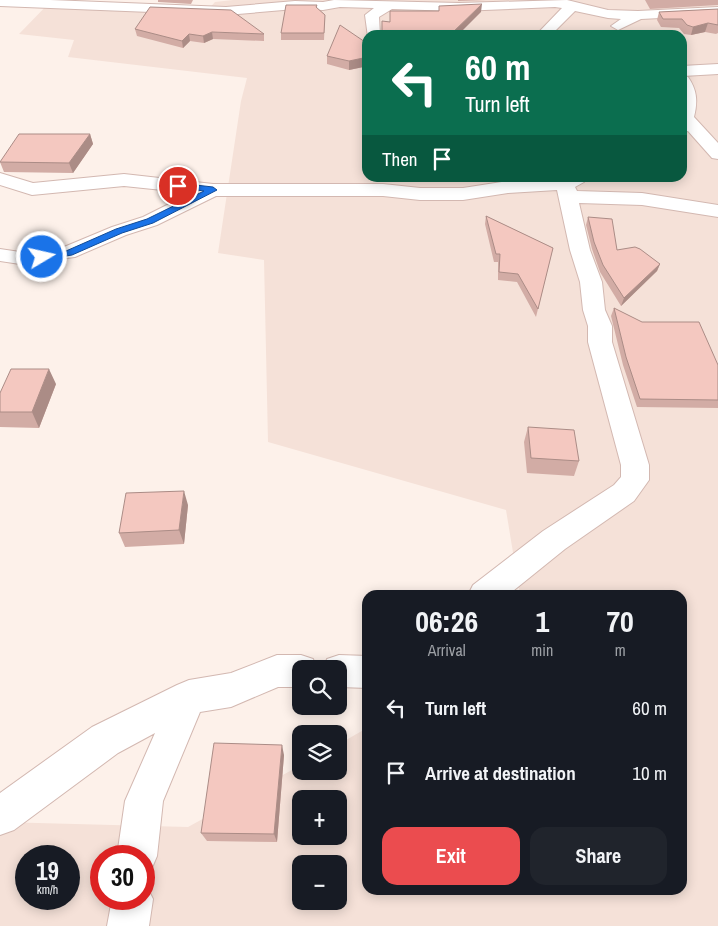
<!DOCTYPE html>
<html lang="en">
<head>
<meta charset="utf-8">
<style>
	:root { --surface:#171b24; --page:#20242c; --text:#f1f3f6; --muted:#9ea1a6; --accent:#eb4c4f }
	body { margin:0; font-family:"Archivo Narrow",sans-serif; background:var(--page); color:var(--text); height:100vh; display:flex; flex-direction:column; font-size:19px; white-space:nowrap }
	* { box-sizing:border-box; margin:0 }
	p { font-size:16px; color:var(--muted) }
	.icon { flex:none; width:28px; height:28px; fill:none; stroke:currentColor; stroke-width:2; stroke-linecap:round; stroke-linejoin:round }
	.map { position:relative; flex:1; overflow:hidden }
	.drawer { position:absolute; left:362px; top:590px; width:325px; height:305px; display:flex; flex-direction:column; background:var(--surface); border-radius:15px; box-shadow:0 2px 12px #0003 }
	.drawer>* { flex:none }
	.guide { position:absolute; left:362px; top:30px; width:325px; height:152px; border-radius:15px; box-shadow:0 2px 12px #0003; background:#0b6e4f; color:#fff; overflow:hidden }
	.fabs { position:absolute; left:292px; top:660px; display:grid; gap:10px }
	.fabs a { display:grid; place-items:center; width:55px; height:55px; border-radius:10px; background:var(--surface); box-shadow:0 2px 12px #0003; font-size:25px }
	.speed { position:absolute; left:15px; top:845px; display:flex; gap:10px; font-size:25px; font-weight:700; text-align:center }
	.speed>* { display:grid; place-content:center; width:65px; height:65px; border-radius:50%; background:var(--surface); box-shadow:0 2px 12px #0003; line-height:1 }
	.speed small { font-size:12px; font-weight:400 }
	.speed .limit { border:8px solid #d22; background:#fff; color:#111 }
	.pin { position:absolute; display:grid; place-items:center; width:42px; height:42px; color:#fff; margin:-21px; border:2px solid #fff; border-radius:50%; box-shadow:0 1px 5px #0007 }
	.me { position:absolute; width:55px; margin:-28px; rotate:81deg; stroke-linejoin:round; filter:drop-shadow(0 0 4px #0008) }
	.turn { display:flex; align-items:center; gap:18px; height:105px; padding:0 20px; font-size:22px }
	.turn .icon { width:65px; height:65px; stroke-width:2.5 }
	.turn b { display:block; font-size:35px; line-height:42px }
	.then { display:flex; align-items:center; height:48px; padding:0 20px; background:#0003; gap:10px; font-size:19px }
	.eta { display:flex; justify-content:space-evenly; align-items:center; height:85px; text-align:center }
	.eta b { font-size:30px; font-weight:800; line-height:35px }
	.button { display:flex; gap:10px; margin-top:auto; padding:10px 20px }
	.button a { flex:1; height:58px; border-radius:15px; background:var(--accent); color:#fff; font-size:20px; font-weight:800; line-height:58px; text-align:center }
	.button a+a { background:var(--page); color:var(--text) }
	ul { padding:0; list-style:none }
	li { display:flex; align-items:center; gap:15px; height:65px; padding:0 20px }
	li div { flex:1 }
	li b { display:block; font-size:19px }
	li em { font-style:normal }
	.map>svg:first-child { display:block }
</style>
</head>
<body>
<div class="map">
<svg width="718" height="926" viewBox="0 0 718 926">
	<rect width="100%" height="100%" fill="#fdf1ea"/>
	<!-- residential -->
	<path fill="#f5e1d8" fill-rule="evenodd" d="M52,0l152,14 11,-12 18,-2h485v926h-718v-104l188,5 113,-62v6h38v-27l28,-16 1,162h314v-295h-162l-14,-85 -238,-68 -4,-182 -46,-7 23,-152 6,-23 -179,-21 6,-17 -55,-6zM368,35h314v143h-314zM301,799h38v37h-38zM26,856h43v43h-43zM101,856h43v43h-43zM301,864h38v37h-38z"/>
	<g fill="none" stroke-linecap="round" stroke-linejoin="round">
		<defs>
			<path id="minor" d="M0,0h50l176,7 69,-6 28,1 11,-2 125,3 108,-3 41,10 30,1 80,-4v8l-77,4 -23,11 -7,-4 10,-7 -13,-1 -33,-7 -24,24h-15l26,-27 -7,-1 -96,4 -67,-2 -13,8 1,18h-12v2l-3,-22 9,-7 -34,-1 -17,3 -28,-1 -69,6 -226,-9z
				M718,64v10l-35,2 5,1c9,13 10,24 6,40l24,26v16l-6,-1 -24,-27 -6,1v-66z
				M0,173l33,10 91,-9 89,10h170l37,4h43l45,-7 47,-3h31l-2,4 -9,5 2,4 65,2 76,12v12l-76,-12 -63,-2 11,47 12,32 3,28 7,16v16l37,123v15l-15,21 -69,48 -57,46h-40l5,-10 70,-54 71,-46 7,-8v-12l-33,-123v-16l-5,-16 -3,-28 -10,-32 -13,-60 -49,3 -45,7h-43l-37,-4h-167l-59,29 -31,10 -51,22 -55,7 -20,-3v-12l20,3 44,-5 48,-20 31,-10 48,-24 -67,-7 -92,9 -32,-10z
				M277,655h24l12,4 4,10h-16v18h-23l-47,20 -31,5 -37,89 -6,55 -6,14 -7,3v-17h-27l8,-55 30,-68 -37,20 -104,77 -14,5v-42l92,-66 85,-42 12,-5 42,-7z
				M339,655l29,1v32l-29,-1v-18h-16l4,-10z
				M144,883l2,2 7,14 -4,27h-42l5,-27h32z"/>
		</defs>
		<!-- minor casing -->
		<use href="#minor" stroke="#d3b8b1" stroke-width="2"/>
		<!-- minor -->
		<use href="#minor" fill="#fff" fill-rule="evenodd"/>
	</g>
	<!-- wall -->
	<path fill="#d2aca5" d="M158,0h35l-2,4 -33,-2z
		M458,0h28l-28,1z
		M645,0h73v5l-68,4z
		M317,5v3l8,7 -1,25h-43v-7z
		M718,9v24l-2,1 -11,-2 -14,3 -7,-1 -5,-6 -18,-1 -4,-7 2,-8z
		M135,29l129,5v7l-51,-2 -9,4 -14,-2 -7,7 -46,-12z
		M368,44v22l-19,4 -22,-6v-8z
		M90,134l3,10 -20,29 -69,-1 -4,-10z
		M486,216l67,32 -17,69 -19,-35 -19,-2v-18h-4l-9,-38z
		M588,217l29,33 43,14 -3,7 -36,35 -21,-34 -8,-23 -6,-24z
		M614,308l104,57v43l-81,-1 -14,-42 -12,-49z
		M56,384l-17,44 -39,-1v-34z
		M528,427l51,34 -5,15 -47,-3 -3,-31z
		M188,505l-4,39 -59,3 -6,-14z
		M284,755l-7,87 -70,-1 -6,-8z"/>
	<!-- shaded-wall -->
	<path fill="#ab8c86" d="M482,4l-1,8 -23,23h-8z
		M708,23l-3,9 -14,3 2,-8z
		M212,32l1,7 -9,4 -1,-7z
		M189,34l1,7 -7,7 -1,-7z
		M368,57v9l-19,4v-9z
		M90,134l3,10 -20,29 -4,-10z
		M660,264l-3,7 -36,35 3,-8z
		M49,369l7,15 -17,44 -7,-16z
		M184,491l4,14 -4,39 -5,-14z
		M282,745l2,10 -7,87 -3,-8z"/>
	<!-- building -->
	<path fill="#f4c8c0" stroke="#ab8c86" d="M482,4l-32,31h-68v-14l8,1v-11h49v-5z
		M286,5h31l-1,2 9,8 -1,18h-43z
		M150,7l81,3 33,24 -52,-2 -9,4 -14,-2 -7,7 -47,-12z
		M718,9v16l-10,-2 -15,4 -6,-2 -5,-6h-19l-4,-7z
		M340,25l28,19v13l-19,4 -22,-5z
		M19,134h71l-21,29 -69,-1z
		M486,216l67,32 -15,61 -20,-35 -19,-2 1,-18h-4z
		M588,217l24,2 5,31 18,-3 5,2 20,15 -36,34 -21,-33 -9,-23z
		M614,308l28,14h57l19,43v35l-78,-1 -14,-42z
		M11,369h38l-17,43h-32v-19z
		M528,427l46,3 5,31 -48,-3z
		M184,491l-5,39 -60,3 7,-40z
		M214,743l68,2 -8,89 -73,-1z"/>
	<!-- route -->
	<path fill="#1a73e8" stroke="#114b97" d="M178,183l35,4 4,3 -64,33 -31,10 -50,22 -30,5 -5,-3 5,-3 24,-3 50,-22 31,-10 57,-28 -29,-4 -1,-1z"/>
</svg>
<div class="fabs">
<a><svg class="icon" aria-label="search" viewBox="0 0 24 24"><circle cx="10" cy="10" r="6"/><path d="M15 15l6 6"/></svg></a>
<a><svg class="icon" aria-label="layers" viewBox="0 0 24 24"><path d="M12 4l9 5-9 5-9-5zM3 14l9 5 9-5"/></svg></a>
<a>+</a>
<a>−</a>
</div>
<div class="speed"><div>19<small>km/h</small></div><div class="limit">30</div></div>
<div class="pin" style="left:178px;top:186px;background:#d93025"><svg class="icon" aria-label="arrive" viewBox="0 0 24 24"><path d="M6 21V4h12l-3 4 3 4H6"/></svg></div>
<svg class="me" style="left:42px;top:257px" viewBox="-20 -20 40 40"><circle r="17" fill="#1a73e8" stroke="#fff" stroke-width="3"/><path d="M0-11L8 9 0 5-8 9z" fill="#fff"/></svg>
<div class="guide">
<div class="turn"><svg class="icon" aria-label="left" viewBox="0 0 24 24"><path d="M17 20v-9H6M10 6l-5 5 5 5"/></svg><div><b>60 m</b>Turn left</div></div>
<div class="then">Then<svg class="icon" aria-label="arrive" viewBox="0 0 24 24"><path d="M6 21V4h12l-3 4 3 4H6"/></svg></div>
</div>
<section class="drawer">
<div class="eta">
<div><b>06:26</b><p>Arrival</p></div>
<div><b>1</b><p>min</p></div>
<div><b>70</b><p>m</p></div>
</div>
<ul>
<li><svg class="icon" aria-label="left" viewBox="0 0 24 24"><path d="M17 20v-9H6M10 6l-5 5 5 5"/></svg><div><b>Turn left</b></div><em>60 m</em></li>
<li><svg class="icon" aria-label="arrive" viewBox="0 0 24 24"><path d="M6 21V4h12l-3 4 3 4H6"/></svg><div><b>Arrive at destination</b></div><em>10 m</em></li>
</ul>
<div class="button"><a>Exit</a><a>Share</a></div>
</section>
</div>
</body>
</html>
